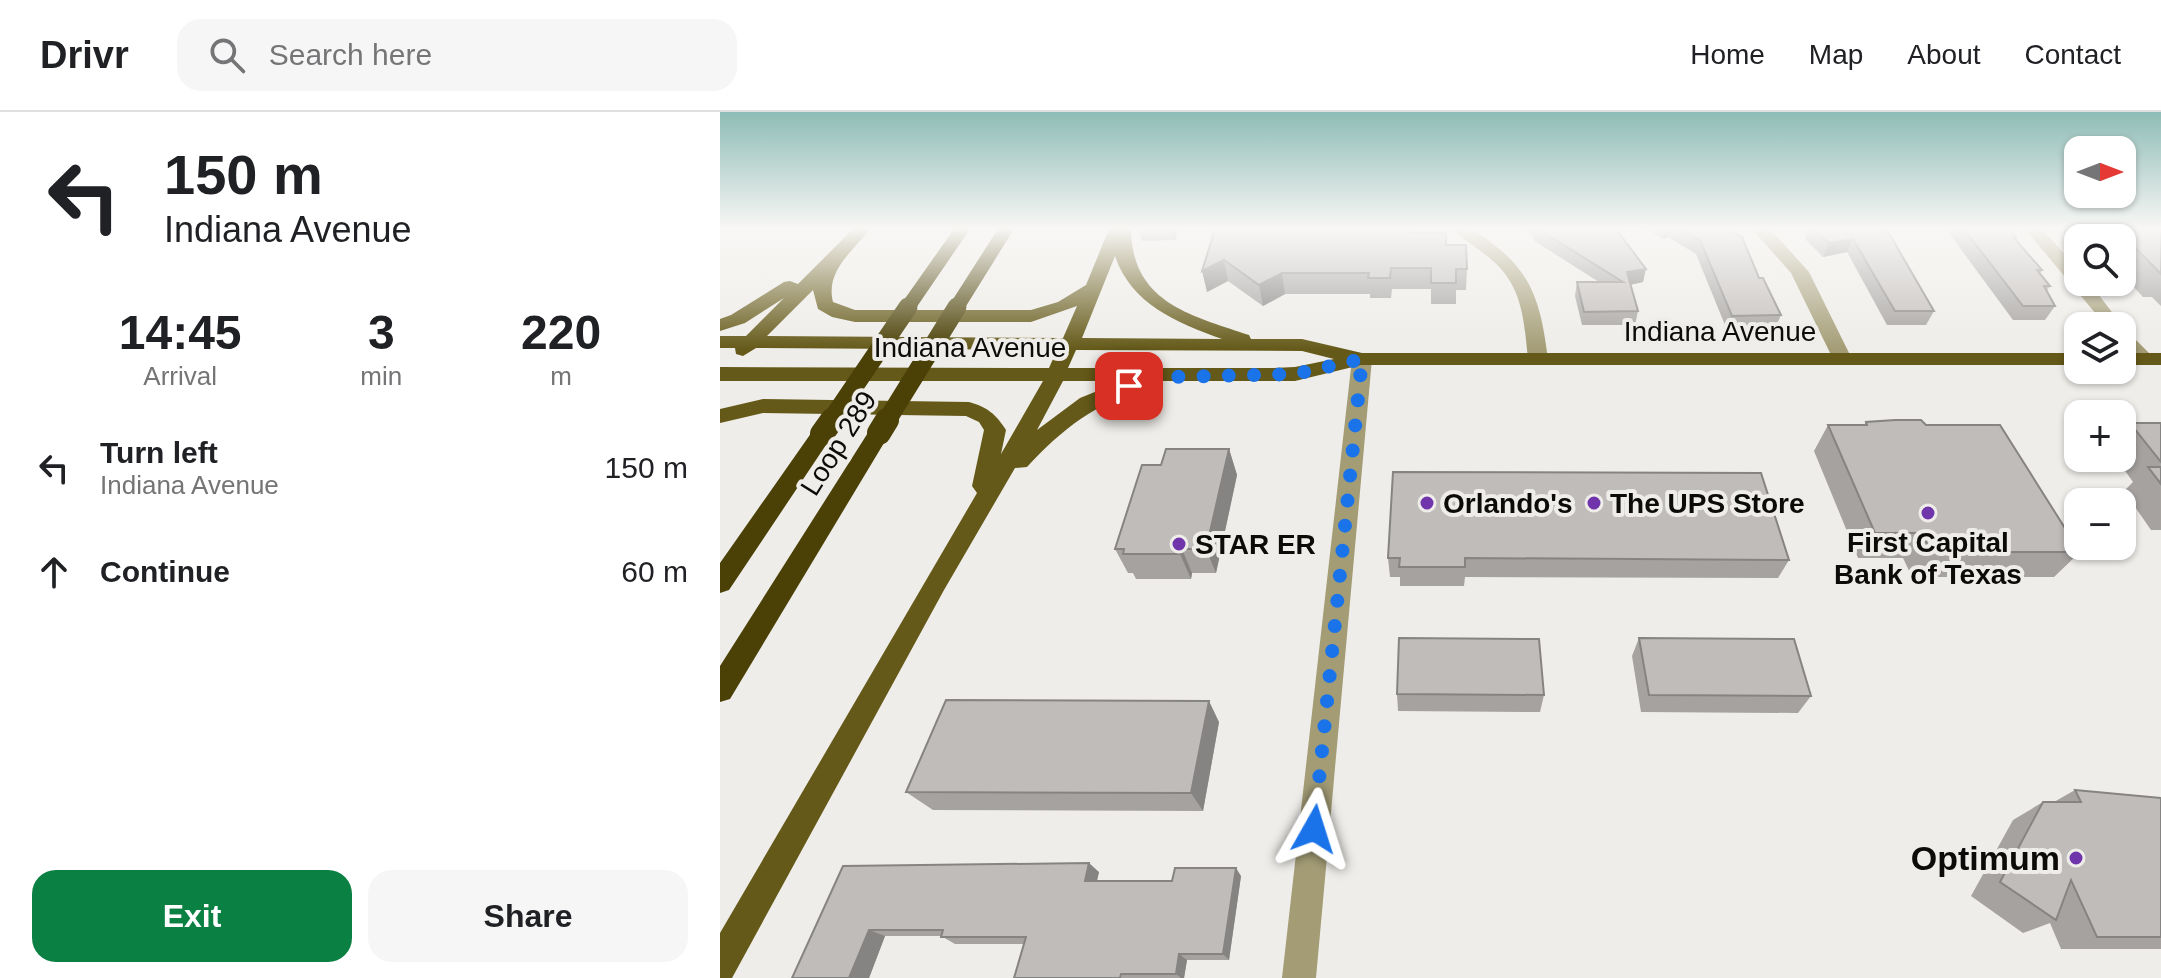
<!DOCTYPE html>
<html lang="en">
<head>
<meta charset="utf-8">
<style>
	:root { --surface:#fff; --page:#f6f6f6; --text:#202124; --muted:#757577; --line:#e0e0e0; --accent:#0b8043 }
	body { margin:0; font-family:Arial,sans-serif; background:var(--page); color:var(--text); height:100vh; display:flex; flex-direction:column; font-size:30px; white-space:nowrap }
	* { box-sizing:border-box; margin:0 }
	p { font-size:26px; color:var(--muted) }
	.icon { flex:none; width:44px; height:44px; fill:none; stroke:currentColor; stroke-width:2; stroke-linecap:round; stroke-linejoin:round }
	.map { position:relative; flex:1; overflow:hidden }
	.sheet { display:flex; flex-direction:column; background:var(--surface); width:720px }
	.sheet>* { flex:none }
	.top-card { background:#fff; color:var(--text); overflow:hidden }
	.needle { width:52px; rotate:90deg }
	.buttons { position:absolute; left:1344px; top:24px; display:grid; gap:16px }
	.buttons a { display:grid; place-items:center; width:72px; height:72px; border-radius:16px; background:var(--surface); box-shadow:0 2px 6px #0004; font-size:40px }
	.pin { position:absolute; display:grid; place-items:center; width:68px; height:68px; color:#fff; margin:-34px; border-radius:16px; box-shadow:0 4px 12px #0006 }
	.me { position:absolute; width:88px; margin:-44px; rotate:6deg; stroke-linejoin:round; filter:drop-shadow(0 0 6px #0008) }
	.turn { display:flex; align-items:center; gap:28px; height:168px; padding:0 32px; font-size:36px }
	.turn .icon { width:104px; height:104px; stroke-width:2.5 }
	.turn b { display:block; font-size:56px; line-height:68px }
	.eta { display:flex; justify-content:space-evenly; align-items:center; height:136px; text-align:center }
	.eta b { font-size:48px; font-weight:700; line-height:56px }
	.cta { display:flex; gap:16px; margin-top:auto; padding:16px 32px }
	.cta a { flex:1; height:92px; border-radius:24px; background:var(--accent); color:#fff; font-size:32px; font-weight:700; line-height:92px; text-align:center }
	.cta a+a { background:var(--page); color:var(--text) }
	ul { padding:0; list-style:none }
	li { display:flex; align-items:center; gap:24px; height:104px; padding:0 32px }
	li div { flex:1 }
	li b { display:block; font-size:30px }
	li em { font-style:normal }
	header { display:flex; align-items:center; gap:48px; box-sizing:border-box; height:112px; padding:0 40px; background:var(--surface); border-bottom:2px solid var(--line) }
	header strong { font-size:38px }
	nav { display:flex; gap:44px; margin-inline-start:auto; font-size:28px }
	.search { width:560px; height:72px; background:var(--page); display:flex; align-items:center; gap:20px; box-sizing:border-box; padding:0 28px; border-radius:24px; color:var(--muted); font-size:30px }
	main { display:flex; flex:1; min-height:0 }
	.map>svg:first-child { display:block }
</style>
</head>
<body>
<header>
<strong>Drivr</strong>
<div class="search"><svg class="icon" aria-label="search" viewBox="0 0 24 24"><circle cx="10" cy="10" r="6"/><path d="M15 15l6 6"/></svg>Search here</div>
<nav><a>Home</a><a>Map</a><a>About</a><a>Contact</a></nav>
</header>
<main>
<section class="sheet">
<div class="top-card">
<div class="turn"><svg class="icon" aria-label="left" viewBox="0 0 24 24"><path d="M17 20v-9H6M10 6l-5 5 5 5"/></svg><div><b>150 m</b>Indiana Avenue</div></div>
</div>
<div class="eta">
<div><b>14:45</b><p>Arrival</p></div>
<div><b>3</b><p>min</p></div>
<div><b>220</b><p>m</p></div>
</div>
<ul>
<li><svg class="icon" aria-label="left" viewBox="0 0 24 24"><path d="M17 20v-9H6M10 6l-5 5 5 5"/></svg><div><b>Turn left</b><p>Indiana Avenue</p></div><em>150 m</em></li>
<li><svg class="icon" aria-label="ahead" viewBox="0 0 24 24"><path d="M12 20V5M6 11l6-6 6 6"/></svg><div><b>Continue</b></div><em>60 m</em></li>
</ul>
<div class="cta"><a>Exit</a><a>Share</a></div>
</section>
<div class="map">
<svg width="1441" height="866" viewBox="0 0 1441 866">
	<rect width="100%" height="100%" fill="#efede9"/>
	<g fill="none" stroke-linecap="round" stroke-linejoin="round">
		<!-- minor -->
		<path fill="#a39c75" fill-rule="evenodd" d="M734,117c22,0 27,5 44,19 38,30 44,66 50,111l-3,4 -7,2 -10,-6c-4,-37 -5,-72 -35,-98 -12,-11 -29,-20 -39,-32z
			M1032,117h18l39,43 43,87 -3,4h-14l-44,-90z
			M1305,117h17l36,40v13h11l35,46 27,27 3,4 -3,4h-14l-15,-18v-19h-16z
			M642,241l10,6 -56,619h-34l70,-619z"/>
		<!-- major -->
		<path fill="#645918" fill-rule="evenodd" d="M133,117h17c-17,22 -45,42 -37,73l22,8h176l27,-8 28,-17 23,-56h22c1,73 58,86 118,106l2,4h51l60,14h716v12h-717l-66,16h-146l-2,7c-50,14 -85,41 -120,79l-12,1 -71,122 -212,388h-12v-45l257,-440 -5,-7 12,-56 -5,-8 -13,-6 -203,-3 -43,10v-14l43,-10 206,3c18,5 27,12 37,28l-5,24 42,-73h-323v-14l329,1 8,-18 -301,-2 -13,8 -7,-2 -1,-6h-15v-12h26l38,-38 -39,25 -25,8v-12l11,-4 53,-33 6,-1 8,3zM395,144c16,48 62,67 107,83l-140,-1zM93,178l5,19 14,8 23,5h176l46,-16 -14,32 -296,-2zM356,238l226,1 32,8 -39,8 -22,1h-205zM343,269h59l-42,17 -43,32z
			M1402,241h39v12h-39z"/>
		<!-- highway -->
		<path fill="#4b4107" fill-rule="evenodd" d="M234,117h16l-56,82h-12l-3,-4z
			M278,117h16l-51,82h-12l-3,-4z
			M159,314l8,2 3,5 -160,266 -10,3v-36l151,-238z
			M102,315l8,2 3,5 -3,5 -101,151 -9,3v-30l94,-134z"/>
		<!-- highway-bridge-far1 -->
		<path stroke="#4b4107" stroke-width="19" d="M110,310l78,-115
			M166,310l71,-115"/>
		<!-- highway-bridge -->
		<path stroke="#4b4107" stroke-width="24" d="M159,321l8,-13
			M102,322l10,-14"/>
	</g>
	<!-- wall -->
	<path fill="#a5a2a0" d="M418,117h40l-3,11 -33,1z
		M490,117h201v4l35,12 21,24 -1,21h-10v14h-25v-15h-39l-1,9h-21v-4h-85l-22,12 -35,-25 -21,11 5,-54z
		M802,117h94l27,53 -13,3 8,26 -3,14h-53l-7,-29 2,-14h22l-66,-42v-4z
		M926,117h81l32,49 22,37 -6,14 -48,1 -31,-76 -28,-17 -5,2z
		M1089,117h74l51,82 -8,14h-39l-40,-73 -24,5 -18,-18z
		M1226,117h64l6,9 -1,1 27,31 -2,4 10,12 -3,4 8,16 -10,14h-32z
		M1373,117h68v77l-9,-9h-9l-21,-23v-36h-21z
		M1146,310l214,130 -26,25h-142l-9,-19h-45l-44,-107 14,-26h36z
		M1410,311h31v107h-10l-27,-39 9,-9 -17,-24h6v-26z
		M509,337l8,26 -21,98h-24l-1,6h-55l-3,-6h-5l-13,-24 46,-84z
		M668,446l401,2 -11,18 -313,-1 -1,9h-64v-9h-10z
		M919,526l172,58 -13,17 -157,-1 -9,-56z
		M677,582l147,1 -4,17 -142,-1z
		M499,610l-16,89 -270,-1 -27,-18z
		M1355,678l86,8v151h-100l-11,-26 -27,10 -52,-37 42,-76 30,-18h11z
		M123,754l256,6 -2,9h75l69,-5 -12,84h-42l-3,18h-170l10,-34h-69l-14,-8h-56l-16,42h-77z"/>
	<!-- shaded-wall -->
	<path fill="#868482" d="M451,117h7l-3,11z
		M946,117h4l-2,8 -5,2z
		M1133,127l-6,13 -24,5 6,-14z
		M504,148l4,21 -21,11 -5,-21z
		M926,157l-3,13 -19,4 3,-14z
		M562,161l3,21 -22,12 -4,-21z
		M509,337l8,26 -21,98 -10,-24z
		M462,437l10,24 -1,6 -11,-25z
		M489,589l10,21 -16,89 -12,-18z
		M369,751l10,9 -4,16 -10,-7z
		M516,756l5,8 -12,84 -6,-6z
		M149,818l16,6 -16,42h-20z
		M459,842l8,6 -3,18h-3l-5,-4z"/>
	<!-- building -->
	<path fill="#c0bcba" stroke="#868482" stroke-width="2" d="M495,117h195v4h36v12h20l1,24h-11v14h-25v-15h-40l-1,10h-22l1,-5h-87l-23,12 -35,-25 -22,11z
		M818,117h78l30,40 -19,3 11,39 -54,1 -7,-30h46z
		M961,117h46l15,8 17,41h4l18,37 -49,1 -32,-76z
		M1093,117h70l7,6 44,76h-39l-42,-72 -24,4z
		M1244,117h46l6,9h-2l28,32h-5l13,16h-6l11,20h-32z
		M1410,117h31h-4l4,4v41l-41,-42h12z
		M1175,308h26l5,5h74l80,127h-149l-9,-19h-47l-47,-108h39l-1,-3z
		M1410,311h31v39z
		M446,337h63l-23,100h-24l-2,5h-57l1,-5h-9l27,-84h19z
		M1428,355h13v17z
		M673,360l368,1 28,87 -324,-2v9h-66l1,-9h-12z
		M679,526l140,1 5,56 -147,-1z
		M919,526l155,1 17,57 -162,-1z
		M226,588l263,1 -18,92 -285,-1z
		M1355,678l86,8v139h-64l-26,-57 -15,40 -56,-38 43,-80h38z
		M369,751l-4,18h87l3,-13h61l-13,86h-44l-3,20h-55l-1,4h-106l12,-41h-85l2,-7h-74l-20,48h-57l51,-112z"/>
	<!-- sky -->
	<linearGradient id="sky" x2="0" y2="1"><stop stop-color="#8ebcb6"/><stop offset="0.49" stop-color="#f8f7f5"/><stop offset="1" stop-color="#f8f7f5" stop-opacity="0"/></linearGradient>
	<rect width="1441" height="238" fill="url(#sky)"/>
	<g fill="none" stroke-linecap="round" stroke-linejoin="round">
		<!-- route -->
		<path stroke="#1a73e8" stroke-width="14" stroke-dasharray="0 25.2" d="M409,274l41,-9 125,-3 67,-15 -48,470"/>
	</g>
	<!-- markers -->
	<g fill="#7035ab" stroke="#efede9" stroke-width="3">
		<circle cx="707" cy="391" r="8"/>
		<circle cx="874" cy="391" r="8"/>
		<circle cx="1208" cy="401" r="8"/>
		<circle cx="459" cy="432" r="8"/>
		<circle cx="1356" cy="746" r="8"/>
	</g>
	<g text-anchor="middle" stroke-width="8" stroke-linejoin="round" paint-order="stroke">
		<!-- street labels -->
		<g font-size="28" fill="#0c0b0a" stroke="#efede9">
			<text x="1000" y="229">Indiana Avenue</text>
			<text x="250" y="245">Indiana Avenue</text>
			<text transform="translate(118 331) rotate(-58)" y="10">Loop 289</text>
		</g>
		<!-- poi labels -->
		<g font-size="28" font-weight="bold" fill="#0c0b0a" stroke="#efede9" text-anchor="start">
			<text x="723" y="401">Orlando's</text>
			<text x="890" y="401">The UPS Store</text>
			<text x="1208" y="440" text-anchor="middle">First Capital<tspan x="1208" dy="32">Bank of Texas</tspan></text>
			<text x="475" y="442">STAR ER</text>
		</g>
		<!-- near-poi labels -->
		<g font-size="34" font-weight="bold" fill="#0c0b0a" stroke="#efede9" text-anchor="end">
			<text x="1340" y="758">Optimum</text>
		</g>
	</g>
</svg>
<div class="buttons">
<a><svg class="needle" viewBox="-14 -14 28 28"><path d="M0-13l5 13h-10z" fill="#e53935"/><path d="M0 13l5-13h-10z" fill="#757577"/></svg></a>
<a><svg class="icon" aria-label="search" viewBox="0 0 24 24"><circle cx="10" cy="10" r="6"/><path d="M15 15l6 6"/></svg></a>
<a><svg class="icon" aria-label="layers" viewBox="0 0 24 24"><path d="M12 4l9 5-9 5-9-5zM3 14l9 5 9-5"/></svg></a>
<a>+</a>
<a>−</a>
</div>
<div class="pin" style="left:409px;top:274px;background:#d93025"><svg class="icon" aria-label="arrive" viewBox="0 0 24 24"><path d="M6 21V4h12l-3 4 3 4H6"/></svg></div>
<svg class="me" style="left:594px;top:717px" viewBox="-20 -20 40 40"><path d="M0-17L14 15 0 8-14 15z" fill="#1a73e8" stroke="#fff" stroke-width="4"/></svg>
</div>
</main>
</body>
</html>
